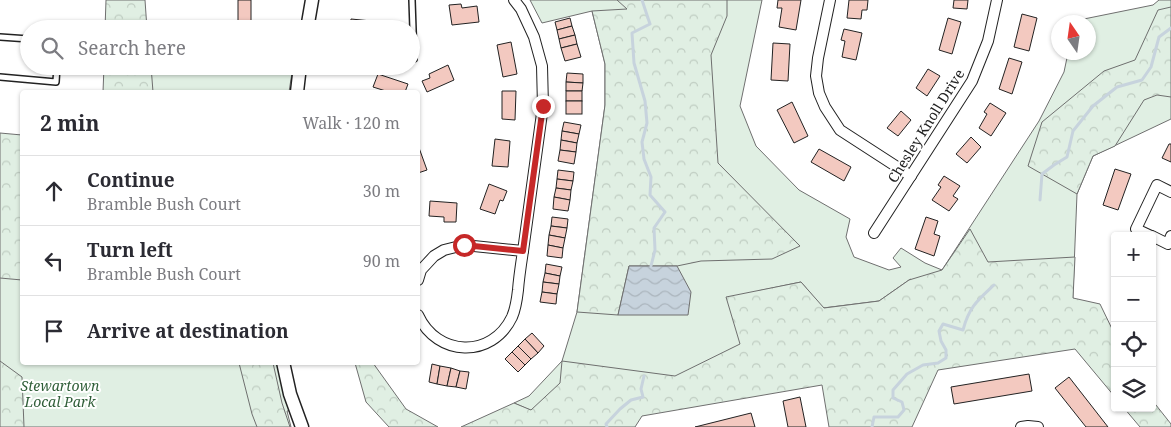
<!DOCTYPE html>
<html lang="en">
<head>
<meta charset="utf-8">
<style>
  :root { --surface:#fff; --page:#f7f7f7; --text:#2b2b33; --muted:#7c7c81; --line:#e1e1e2 }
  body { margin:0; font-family:"Noto Serif",serif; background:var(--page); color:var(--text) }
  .controls { position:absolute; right:15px; bottom:15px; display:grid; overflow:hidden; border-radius:5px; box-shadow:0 1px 4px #0004 }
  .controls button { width:45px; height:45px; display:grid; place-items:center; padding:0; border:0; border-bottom:1px solid var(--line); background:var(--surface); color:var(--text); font:25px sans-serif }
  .compass { position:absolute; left:1051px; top:15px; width:45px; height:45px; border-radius:50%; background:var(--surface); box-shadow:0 1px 4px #0004; rotate:347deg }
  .stop { position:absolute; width:15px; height:15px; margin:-11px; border:4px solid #c62828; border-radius:50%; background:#fff }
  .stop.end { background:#c62828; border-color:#fff; box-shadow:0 1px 5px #0008 }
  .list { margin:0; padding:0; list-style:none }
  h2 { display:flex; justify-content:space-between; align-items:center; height:65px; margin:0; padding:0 20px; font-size:21px }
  h2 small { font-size:16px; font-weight:400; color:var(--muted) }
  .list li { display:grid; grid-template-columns:32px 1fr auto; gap:15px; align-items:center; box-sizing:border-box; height:70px; padding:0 20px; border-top:1px solid var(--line) }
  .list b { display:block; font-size:19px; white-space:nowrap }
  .list p { margin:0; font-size:16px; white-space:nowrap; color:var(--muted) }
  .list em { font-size:16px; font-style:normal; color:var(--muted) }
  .icon { flex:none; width:28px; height:28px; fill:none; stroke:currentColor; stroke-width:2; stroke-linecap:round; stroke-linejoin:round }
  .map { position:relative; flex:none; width:1171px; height:427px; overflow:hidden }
  .search { position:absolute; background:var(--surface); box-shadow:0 1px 4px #0004; left:20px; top:20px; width:400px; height:55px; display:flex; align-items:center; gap:12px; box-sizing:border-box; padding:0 18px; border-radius:28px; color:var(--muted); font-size:19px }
  .panel { position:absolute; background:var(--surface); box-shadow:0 1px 4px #0004; left:20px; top:90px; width:400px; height:275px; border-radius:5px }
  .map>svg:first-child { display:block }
</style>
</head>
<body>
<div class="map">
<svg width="1171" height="427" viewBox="0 0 1171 427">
  <defs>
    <pattern id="forest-crowns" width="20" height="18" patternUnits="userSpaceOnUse" patternTransform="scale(1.25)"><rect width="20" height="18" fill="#e0efe3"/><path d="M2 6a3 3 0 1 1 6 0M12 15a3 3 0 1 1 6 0" fill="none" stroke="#c0cdc2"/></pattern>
    <pattern id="water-waves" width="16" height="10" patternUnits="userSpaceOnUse" patternTransform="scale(1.25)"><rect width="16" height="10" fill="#c7d3dd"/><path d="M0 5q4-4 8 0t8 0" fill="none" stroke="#abb5bd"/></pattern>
  </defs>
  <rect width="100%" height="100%" fill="#fff"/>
  <g fill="#e0efe3" stroke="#6f6f6f" fill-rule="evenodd">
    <path d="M530 0H762L740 106 756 146 799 190 850 219 846 237 854 257 889 270 901 267 893 258 901 248 925 263 942 270 1039 121 1064 72 1068 53 1088 52V22H1074V21L1153 5 1159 0H1171V119L1093 156 1077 194 1071 343 557 427 530 410 514 403 529 396 562 361 577 312 605 105V64L592 11 542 23ZM911 279 880 361 758 291 801 282 823 308 879 301 909 280Z"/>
    <polygon points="147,66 293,66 289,92 149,92"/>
    <polygon points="22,188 22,362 283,363 293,410 287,411 291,427 0,427 0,192"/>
  </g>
  <g fill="url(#forest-crowns)" stroke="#6f6f6f">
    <polygon points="106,0 145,0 147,29 105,29"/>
    <polygon points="617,0 727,0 727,16 711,55 718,163 800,246 772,259 701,261 677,266 629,266 618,315 577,312 605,105 605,64 592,11 627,9"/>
    <polygon points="1171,7 1171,97 1157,95 1144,100 1115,146 1093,156 1077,194 1028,166 1042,122 1104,71 1135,60 1158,10"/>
    <polygon points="104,66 151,66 153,92 103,92"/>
    <polygon points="0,133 22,135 22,280 0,278"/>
    <polygon points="970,229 988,262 1075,257 1073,298 1100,304 1115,335 1115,397 1075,349 938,370 912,427 829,427 822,385 642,416 635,427 461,427 514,403 531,410 560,383 562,361 675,376 740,344 726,297 801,282 824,308 879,301 909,280 942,270"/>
    <polygon points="0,361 22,377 24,427 0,427"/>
    <polygon points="239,363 273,363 282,403 290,427 257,427 252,414"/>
    <polygon points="355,363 373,363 406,409 438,427 389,427 366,402"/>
    <polygon points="1152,400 1171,424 1171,427 1140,427 1124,408 1152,408"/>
  </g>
  <polygon fill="url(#water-waves)" stroke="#6f6f6f" points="629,266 677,266 691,292 688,315 618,315"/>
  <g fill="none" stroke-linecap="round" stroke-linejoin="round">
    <g stroke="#c7d3dd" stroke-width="3">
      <polyline points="642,0 650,24 632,33 634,63 645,101 647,123 642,142 644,159 651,177 650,195 665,212 654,228 655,250 651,266"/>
      <polyline points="1040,200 1042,174 1054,165 1067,157 1073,131 1093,106 1117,87 1142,80 1151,67 1159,37 1171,28"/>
      <polyline points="607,427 606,424 620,409 631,400 643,397 641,389 644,376"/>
      <path d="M872 427 874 417H898L904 410 902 402 893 398V390L907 374 923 365 938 363 946 358V350L941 341 939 331 943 324 963 330C969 307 978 300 994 285"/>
    </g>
  </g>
  <g fill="#f3c9c0" stroke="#222">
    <polygon points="238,0 251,0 251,22 238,23"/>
    <polygon points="778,0 801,0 796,30 779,27 782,8 777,8"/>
    <polygon points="849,0 868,0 867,10 862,10 861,19 847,18"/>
    <polygon points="954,0 968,0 967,9 953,8"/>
    <polygon points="461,4 462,8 477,6 479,22 452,25 449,5"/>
    <polygon points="1022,14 1037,18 1029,51 1014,47"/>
    <polygon points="570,18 572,26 557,30 555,22"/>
    <polygon points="948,18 961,22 952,54 939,50"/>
    <polygon points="351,19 392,23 392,29 350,29"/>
    <polygon points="572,26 575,35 559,39 557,30"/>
    <polygon points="844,29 862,33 856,60 842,57 845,41 841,40"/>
    <polygon points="575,35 577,44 561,48 559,39"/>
    <polygon points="511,42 517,74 503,77 497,45"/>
    <polygon points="773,43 790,44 788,81 771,80"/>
    <polygon points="577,44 581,57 565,61 561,48"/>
    <polygon points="1009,58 1022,62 1012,94 999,89"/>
    <polygon points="448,65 454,80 427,92 422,81 430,78 429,74"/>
    <polygon points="928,69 940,76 927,96 916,88"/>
    <polygon points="567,73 583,74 583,83 566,82"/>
    <polygon points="378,74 408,84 405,92 389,92 373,87"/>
    <polygon points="566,82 583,83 582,91 566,91"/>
    <polygon points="502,91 516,91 515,120 502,119"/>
    <rect x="566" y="91" width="16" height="10"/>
    <rect x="566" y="101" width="16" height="13"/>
    <polygon points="792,102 808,136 794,143 777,110"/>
    <polygon points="990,103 1006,113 991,136 979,128 987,114 984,112"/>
    <polygon points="901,111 911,120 898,136 887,128"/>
    <polygon points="564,122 581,125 579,134 562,131"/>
    <polygon points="562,131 579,134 577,143 561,140"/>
    <polygon points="971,137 981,147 967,163 956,154"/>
    <polygon points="495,139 510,141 508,167 492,166"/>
    <polygon points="561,140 577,143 576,152 560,150"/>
    <polygon points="1169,144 1171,144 1171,162 1162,158"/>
    <polygon points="418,145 427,170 418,173"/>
    <polygon points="819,149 851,167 844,181 811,162"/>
    <polygon points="560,150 576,152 574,164 558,161"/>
    <polygon points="1115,169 1131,174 1118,210 1103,205"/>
    <polygon points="558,170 574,172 573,181 557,179"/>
    <polygon points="944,176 960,186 953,196 958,199 949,211 932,200 941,187 938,185"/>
    <polygon points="557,179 573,181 571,190 556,188"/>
    <polygon points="489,184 507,191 503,201 500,200 495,214 480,209"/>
    <polygon points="556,188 571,190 570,200 554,197"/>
    <polygon points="554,197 570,200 568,211 553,209"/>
    <polygon points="430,201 457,203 456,222 444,222 444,217 429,216"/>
    <polygon points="552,217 568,219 567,228 551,226"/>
    <polygon points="926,217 938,221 934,234 940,236 934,256 915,249"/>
    <polygon points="551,226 567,228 565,238 549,235"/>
    <polygon points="549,235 565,238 563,248 548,245"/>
    <polygon points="548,245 563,248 562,258 547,256"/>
    <polygon points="546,264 562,267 560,276 545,273"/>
    <polygon points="545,273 560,276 559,284 543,282"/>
    <polygon points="543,282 559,284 557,294 542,292"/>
    <polygon points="542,292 557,294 556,304 540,302"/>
    <polygon points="532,333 544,346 538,353 525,339"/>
    <polygon points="525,339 538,353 531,359 518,346"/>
    <polygon points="518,346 531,359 525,365 512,352"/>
    <polygon points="512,352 525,365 518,372 505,359"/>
    <polygon points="432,364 440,366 437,384 429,382"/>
    <polygon points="440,366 451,368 447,386 437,384"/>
    <polygon points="451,368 460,371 456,387 447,386"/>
    <polygon points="460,371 469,372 466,389 456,387"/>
    <polygon points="1029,374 1032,391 954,404 951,387"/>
    <polygon points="1069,377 1108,427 1086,427 1055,388"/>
    <polygon points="800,397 806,427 788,427 783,401"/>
    <polygon points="751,413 755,427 695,427"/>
  </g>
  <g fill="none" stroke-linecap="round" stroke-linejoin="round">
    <g stroke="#222" stroke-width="8">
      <g id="service">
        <polyline points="412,0 414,59"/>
        <polyline points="0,37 29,39"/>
        <polyline points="0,77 56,82 57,66"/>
      </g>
    </g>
    <g stroke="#222" stroke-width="12">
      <g id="minor">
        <polyline points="514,0 521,9 534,37 542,66 543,106 523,251"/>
        <polyline points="830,0 818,58 816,76 819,93 825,107 840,130 911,176"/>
        <polyline points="874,233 972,81 988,41 997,0"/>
        <polyline points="1151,236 1136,229 1157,185 1171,192"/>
        <polyline points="1152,236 1168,244 1171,236"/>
        <path d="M418 280 421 270 434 256 444 250 464 245 523 251C521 264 519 277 518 290 517 299 516 308 512 317 492 359 437 357 418 315"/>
        <polyline points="1021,427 1028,426 1038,427"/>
      </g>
    </g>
    <g stroke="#222" stroke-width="15">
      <g id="tertiary">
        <polyline points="307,29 312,0"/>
        <polyline points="297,92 300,66"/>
        <polyline points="283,362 290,394 302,427"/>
      </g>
    </g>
    <use href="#service" stroke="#fff" stroke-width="5"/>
    <use href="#minor" stroke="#fff" stroke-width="10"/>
    <use href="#tertiary" stroke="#fff" stroke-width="12"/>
  </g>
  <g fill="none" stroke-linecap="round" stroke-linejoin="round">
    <polyline stroke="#c62828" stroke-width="6" points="464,245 523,251 543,106"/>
  </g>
  <g text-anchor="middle" stroke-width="4" stroke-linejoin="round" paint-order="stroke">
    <g font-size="14" fill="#222" stroke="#fff">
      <text transform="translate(926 126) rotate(-58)" y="5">Chesley Knoll Drive</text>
    </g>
    <g font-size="14" font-style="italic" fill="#2f5e38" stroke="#fff">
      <text x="60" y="391">Stewartown<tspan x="60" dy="16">Local Park</tspan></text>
    </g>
  </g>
</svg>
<div class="controls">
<button>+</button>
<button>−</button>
<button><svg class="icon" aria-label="locate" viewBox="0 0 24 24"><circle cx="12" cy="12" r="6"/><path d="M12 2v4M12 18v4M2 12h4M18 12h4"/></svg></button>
<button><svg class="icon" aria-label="layers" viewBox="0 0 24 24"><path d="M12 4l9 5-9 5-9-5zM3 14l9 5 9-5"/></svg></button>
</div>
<svg class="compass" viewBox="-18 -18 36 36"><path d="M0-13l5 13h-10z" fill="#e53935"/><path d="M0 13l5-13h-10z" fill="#7c7c81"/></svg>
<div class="stop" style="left:464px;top:245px"></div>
<div class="stop end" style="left:543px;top:106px"></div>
<div class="search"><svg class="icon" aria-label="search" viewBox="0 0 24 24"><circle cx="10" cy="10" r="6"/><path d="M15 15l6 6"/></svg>Search here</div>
<section class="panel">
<h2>2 min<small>Walk · 120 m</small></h2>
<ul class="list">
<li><svg class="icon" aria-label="ahead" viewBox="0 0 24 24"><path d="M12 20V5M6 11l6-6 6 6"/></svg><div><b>Continue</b><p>Bramble Bush Court</p></div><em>30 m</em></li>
<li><svg class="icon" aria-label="left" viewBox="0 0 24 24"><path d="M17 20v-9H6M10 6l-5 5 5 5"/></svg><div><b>Turn left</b><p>Bramble Bush Court</p></div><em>90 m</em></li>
<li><svg class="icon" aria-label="arrive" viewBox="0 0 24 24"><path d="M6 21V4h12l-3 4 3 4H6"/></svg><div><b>Arrive at destination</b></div></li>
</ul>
</section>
</div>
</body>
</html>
